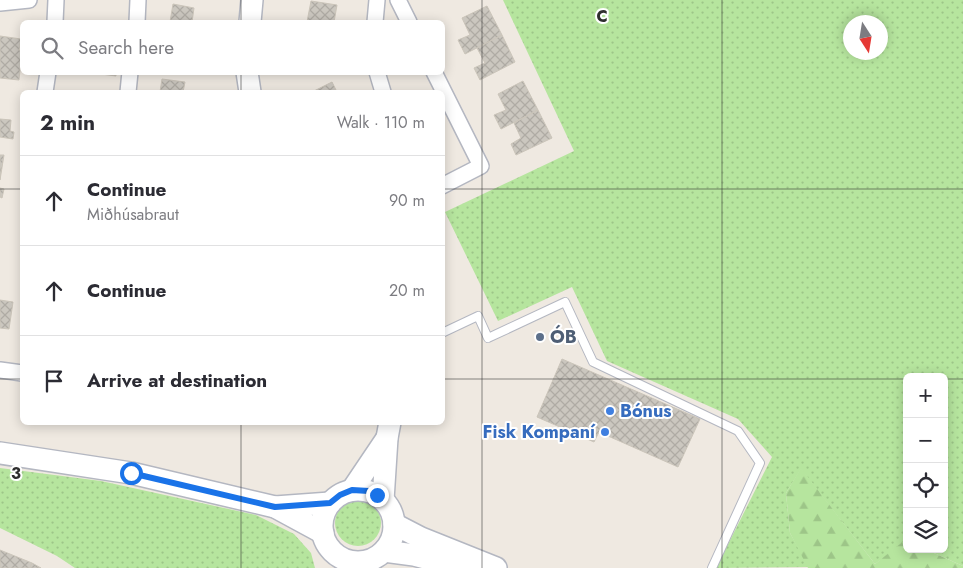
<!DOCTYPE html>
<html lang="en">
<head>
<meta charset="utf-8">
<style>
  :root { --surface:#fff; --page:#f7f7f7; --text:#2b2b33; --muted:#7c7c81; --line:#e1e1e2 }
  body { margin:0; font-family:Jost,sans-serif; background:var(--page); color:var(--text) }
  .controls { position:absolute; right:15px; bottom:15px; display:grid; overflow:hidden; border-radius:8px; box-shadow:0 2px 12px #0003 }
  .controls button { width:45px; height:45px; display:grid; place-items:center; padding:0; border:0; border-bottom:1px solid var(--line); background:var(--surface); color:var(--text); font:25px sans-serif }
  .compass { position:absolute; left:843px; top:15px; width:45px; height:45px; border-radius:50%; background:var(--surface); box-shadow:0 2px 12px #0003; rotate:168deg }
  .stop { position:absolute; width:15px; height:15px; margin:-11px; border:4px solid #1a73e8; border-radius:50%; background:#fff }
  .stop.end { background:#1a73e8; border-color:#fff; box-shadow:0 1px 5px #0008 }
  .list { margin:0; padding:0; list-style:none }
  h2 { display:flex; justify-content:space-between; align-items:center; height:65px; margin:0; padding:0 20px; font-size:21px }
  h2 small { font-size:16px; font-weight:400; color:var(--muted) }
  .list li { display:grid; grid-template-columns:32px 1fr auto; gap:15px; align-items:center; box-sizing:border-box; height:90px; padding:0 20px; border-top:1px solid var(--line) }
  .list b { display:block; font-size:19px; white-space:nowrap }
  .list p { margin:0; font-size:16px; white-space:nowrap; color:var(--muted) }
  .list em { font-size:16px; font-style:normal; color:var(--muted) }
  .icon { flex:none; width:28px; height:28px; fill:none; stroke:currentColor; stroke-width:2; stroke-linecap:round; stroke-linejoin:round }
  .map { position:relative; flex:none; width:963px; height:568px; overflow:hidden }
  .search { position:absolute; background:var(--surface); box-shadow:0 2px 12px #0003; left:20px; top:20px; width:425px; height:55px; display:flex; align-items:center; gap:12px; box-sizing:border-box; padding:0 18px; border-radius:8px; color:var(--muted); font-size:19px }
  .panel { position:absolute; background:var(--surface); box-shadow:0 2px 12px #0003; left:20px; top:90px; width:425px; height:335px; border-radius:8px }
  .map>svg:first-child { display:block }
</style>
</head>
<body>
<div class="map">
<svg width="963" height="568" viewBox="0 0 963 568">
  <defs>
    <pattern id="grass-dots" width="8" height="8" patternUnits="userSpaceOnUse" patternTransform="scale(1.25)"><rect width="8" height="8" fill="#b6e59e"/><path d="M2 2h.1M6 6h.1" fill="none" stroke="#9dc588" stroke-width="1.8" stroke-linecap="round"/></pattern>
    <pattern id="forest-firs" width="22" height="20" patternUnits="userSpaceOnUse" patternTransform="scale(1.25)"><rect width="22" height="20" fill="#b6e59e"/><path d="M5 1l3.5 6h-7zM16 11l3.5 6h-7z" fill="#9dc588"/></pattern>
    <pattern id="building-cross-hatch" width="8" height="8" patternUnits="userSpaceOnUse" patternTransform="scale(1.25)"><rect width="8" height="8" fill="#cbc7bf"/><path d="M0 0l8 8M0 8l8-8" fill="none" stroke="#afaba4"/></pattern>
  </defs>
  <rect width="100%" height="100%" fill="#efe9e1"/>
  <g fill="url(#grass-dots)" fill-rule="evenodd">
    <path d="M503 0H963V566L925 549H944V377H907V541L875 564 801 469 786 493 790 533 809 567 716 568 772 457 738 419 607 361 572 287 498 321 445 212 574 151ZM850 22H880V52H850Z"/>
    <polygon points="0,468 101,481 256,515 294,534 311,553 315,568 75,568 57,556 0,528"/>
    <circle cx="358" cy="523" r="23"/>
  </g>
  <polygon fill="url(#forest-firs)" points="801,468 875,564 905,540 907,549 925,549 963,566 963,568 808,568 790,533 786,493"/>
  <g fill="url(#building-cross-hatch)" stroke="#cbc5ba">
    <polygon points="311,1 337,5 334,22 307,22"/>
    <polygon points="173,4 194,8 192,22 170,22"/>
    <polygon points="487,6 502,35 465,54 458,40 470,35 462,18"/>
    <polygon points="502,35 515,62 480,80 474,68 485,63 477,48"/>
    <polygon points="0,36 21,39 19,50 22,51 19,80 0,78"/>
    <polygon points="86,72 116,72 116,76"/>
    <polygon points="162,79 185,82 183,92 160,92"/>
    <polygon points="523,81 538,110 501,129 494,115 506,110 498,94"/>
    <polygon points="332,82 337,92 312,92"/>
    <polygon points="538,110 552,138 516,155 511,144 521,138 514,123"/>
    <polygon points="0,119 11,120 10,131 14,132 13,139 0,137"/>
    <polygon points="0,155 4,155 0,180"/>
    <polygon points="0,188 4,189 2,198 0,197"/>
    <polygon points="0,300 13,302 9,329 0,328"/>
    <polygon points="562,359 700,419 678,467 599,432 594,442 537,417"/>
    <polygon points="0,550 32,563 30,568 0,568"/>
    <polygon points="32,563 41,568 30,568"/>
  </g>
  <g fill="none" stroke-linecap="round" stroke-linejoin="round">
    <g stroke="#b4b7c1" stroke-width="10">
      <polyline id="lane" points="442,333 478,316 488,338 565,302 593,362 738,431 760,463 712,568"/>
    </g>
    <g stroke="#b4b7c1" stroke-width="18">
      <g id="street">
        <polyline points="398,0 409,22"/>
        <polyline points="0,3 29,0"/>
        <polyline points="55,22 56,0"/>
        <polyline points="137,22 138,0"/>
        <polyline points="375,22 377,0"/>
        <polyline points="377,72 383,92"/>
        <polyline points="434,72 481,166 442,186"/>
        <polyline points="45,92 48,72"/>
        <polyline points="128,92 130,72"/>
        <polyline points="0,370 22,373"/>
      </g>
    </g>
    <g stroke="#b4b7c1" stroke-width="24">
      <g id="secondary">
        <polyline points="250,22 252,0"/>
        <polyline points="247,72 250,92"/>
        <polyline points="0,453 131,473 275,507 323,533"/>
        <polyline points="352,490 387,438"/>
        <circle cx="358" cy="526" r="36"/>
        <polyline points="383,500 387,438 390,422"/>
        <polyline points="275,507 330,503"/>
        <polyline points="394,524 421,538 496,568"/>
        <polyline points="384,551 414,555 459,567"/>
      </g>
    </g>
    <use href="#lane" stroke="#fff" stroke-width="8"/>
    <use href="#street" stroke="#fff" stroke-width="15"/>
    <use href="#secondary" stroke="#fff" stroke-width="21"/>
  </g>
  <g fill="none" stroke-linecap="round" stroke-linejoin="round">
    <polyline stroke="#1a73e8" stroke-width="6" points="131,473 275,507 330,503 340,495 352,490 369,491 377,495"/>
  </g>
  <path fill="none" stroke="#2e2e2e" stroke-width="1" stroke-opacity="0.55" d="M241 0V22M482 0V568M722 0V568M241 72V92M0 189H22M442 189H963M0 379H22M442 379H907M944 379H963M241 422V568"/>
  <circle fill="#5c6f8a" stroke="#fff" stroke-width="2" cx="540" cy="337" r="5"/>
  <g fill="#3f7fe0" stroke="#fff" stroke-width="2">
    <circle cx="610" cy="411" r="5"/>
    <circle cx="605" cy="432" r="5"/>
  </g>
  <g text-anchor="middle" stroke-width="4" stroke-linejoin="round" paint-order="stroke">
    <g font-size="18" font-weight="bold" fill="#4e5e75" stroke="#fff" text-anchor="start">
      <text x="550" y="343">ÓB</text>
    </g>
    <g font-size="18" font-weight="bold" fill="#366cbe" stroke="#fff" text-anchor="start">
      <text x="620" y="417">Bónus</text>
      <text x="595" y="438" text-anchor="end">Fisk Kompaní</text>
    </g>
  </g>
  <g font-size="16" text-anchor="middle" font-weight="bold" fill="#2e2e2e" stroke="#fff" stroke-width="4" stroke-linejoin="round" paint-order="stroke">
    <text x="602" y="22">C</text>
    <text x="16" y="479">3</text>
  </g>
</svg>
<div class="controls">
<button>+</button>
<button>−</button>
<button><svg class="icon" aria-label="locate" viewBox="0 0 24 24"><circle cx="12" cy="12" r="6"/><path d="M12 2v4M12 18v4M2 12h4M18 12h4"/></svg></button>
<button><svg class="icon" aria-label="layers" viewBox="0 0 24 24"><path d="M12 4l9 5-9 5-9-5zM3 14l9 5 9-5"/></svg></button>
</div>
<svg class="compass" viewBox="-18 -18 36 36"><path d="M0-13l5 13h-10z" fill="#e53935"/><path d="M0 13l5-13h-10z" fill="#7c7c81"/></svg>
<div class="stop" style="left:131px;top:473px"></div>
<div class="stop end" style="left:377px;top:495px"></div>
<div class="search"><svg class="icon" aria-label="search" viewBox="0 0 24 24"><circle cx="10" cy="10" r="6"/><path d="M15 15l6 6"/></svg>Search here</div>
<section class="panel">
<h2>2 min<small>Walk · 110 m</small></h2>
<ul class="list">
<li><svg class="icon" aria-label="ahead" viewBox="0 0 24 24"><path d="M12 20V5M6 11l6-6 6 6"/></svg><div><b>Continue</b><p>Miðhúsabraut</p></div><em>90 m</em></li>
<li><svg class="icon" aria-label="ahead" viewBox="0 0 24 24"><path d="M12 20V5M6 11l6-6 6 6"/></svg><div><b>Continue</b></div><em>20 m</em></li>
<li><svg class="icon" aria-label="arrive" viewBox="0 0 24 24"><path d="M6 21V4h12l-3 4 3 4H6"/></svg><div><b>Arrive at destination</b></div></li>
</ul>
</section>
</div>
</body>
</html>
